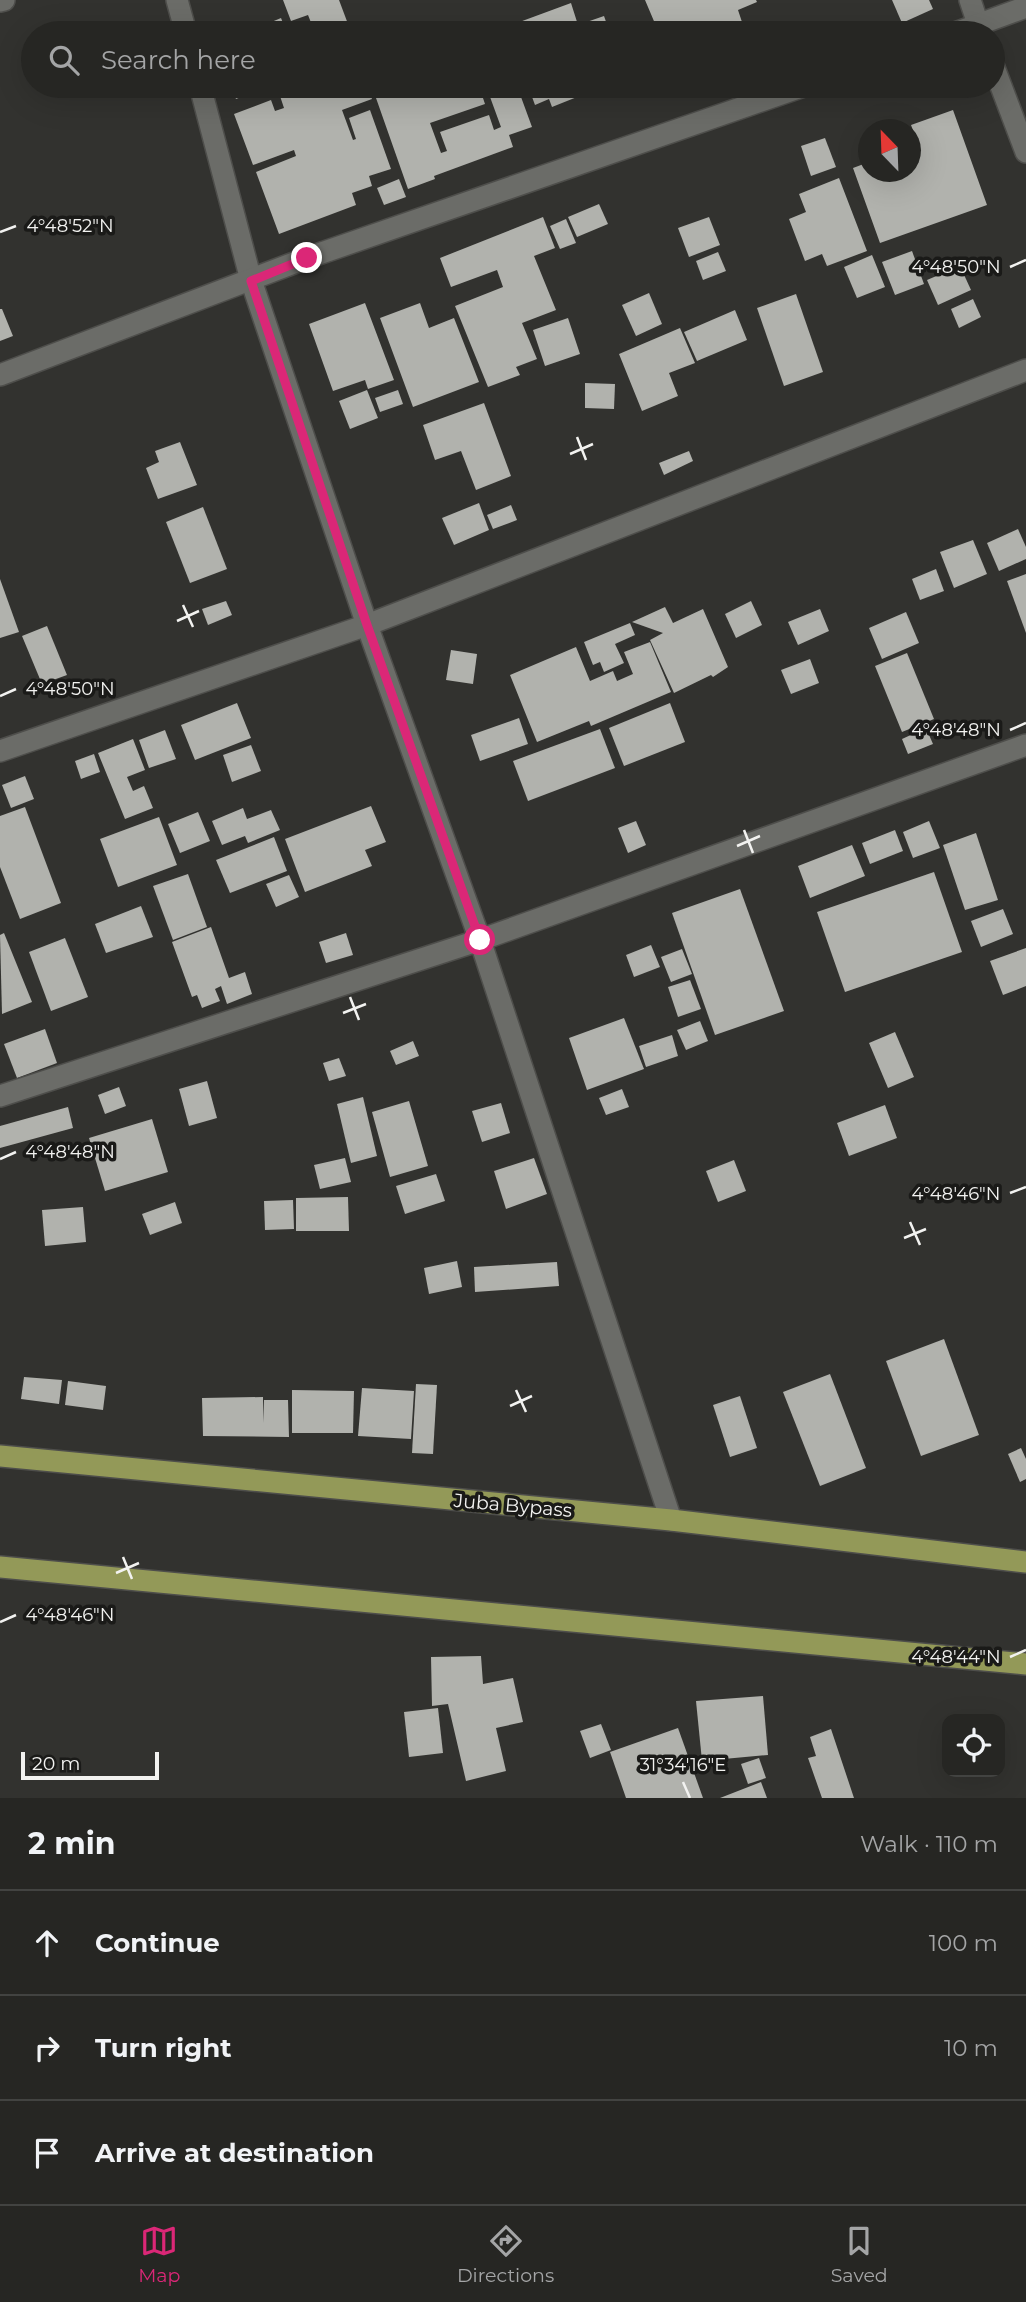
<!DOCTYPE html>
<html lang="en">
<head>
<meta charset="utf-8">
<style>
  :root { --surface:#262623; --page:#2e2e2b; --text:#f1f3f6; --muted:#a4a5a6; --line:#424341; --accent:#db2777 }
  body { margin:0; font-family:Montserrat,sans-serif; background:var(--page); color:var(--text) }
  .controls { position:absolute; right:21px; bottom:21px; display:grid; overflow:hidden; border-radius:14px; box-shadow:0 7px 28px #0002 }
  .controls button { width:63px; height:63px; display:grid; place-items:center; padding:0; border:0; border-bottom:2px solid var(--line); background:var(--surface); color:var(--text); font:35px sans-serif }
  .compass { position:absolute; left:858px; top:119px; width:63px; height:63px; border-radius:50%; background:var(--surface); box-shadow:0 7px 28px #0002; rotate:337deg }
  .scale { position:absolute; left:21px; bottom:18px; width:138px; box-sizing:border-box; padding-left:7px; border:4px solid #f2f2f0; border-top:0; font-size:19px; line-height:24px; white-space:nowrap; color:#f2f2f0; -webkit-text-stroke:5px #1a1a18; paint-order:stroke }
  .stop { position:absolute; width:21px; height:21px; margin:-16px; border:5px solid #db2777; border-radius:50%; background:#fff }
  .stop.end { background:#db2777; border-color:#fff; box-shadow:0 2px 7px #0008 }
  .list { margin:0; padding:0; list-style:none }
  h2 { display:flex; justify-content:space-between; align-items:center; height:91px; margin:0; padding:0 28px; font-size:30px }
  h2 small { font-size:23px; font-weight:400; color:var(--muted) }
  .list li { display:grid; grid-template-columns:46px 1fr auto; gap:21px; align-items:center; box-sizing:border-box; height:105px; padding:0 28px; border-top:2px solid var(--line) }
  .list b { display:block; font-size:26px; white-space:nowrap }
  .list em { font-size:23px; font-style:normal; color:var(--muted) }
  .icon { flex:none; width:38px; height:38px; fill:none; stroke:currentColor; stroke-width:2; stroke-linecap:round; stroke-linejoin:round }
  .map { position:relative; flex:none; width:1026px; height:1798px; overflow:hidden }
  .search { position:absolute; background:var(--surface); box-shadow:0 7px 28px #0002; left:21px; right:21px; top:21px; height:77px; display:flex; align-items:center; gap:18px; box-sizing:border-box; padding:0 24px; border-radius:38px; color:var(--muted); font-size:26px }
  .sheet { height:406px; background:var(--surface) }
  nav { display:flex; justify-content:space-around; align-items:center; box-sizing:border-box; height:98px; border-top:2px solid var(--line); background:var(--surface); font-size:19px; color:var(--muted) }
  nav a { display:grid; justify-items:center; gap:4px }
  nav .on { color:var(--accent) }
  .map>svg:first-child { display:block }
</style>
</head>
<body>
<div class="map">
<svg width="1026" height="1798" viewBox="0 0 1026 1798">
  <rect width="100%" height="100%" fill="#32322f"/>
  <g fill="#b1b2ad">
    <polygon points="283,0 339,0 348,24 324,33 307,33 314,30 308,15 291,21"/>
    <polygon points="645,0 756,0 757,2 738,10 744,28 731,33 659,33"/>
    <polygon points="892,0 929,0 933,9 902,23"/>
    <polygon points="571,3 578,25 604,16 610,33 508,33 506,27"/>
    <polygon points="281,18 287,33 245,33"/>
    <polygon points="493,21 497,33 459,33"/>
    <polygon points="231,86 290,86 267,95 264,88 236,99"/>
    <polygon points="309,86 333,86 336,96 343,93 340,86 367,86 372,99 342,110 353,140 356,139 349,118 370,110 391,169 369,176 372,186 352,193 356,205 279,234 256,172 296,156 294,150 253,165 234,114 271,100 275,111 284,108 280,96"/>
    <polygon points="381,86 479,86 485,104 430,123 441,153 447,151 440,132 489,115 494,130 501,127 486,86 517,86 532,127 509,135 513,147 434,176 435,179 408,189 376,98 384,96"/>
    <polygon points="528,86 586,86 580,88 582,95 552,107 549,99 535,105"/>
    <polygon points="710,86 731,86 714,94"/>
    <polygon points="953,110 987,205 880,243 853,168 869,162 869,172 911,172 911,147 918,144 911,125"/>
    <polygon points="825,138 836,167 811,176 801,146"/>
    <polygon points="839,178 867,251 827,266 822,254 805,261 789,219 806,212 799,194"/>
    <polygon points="399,179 406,197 384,205 377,188"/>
    <polygon points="599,204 608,224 577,237 568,217"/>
    <polygon points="543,217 555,248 534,256 556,310 522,323 537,359 516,367 520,375 488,387 455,306 503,287 497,270 451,287 440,258"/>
    <polygon points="709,217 720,245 689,257 678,228"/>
    <polygon points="566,219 576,243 560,249 550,226"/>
    <polygon points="912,251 924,284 895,295 882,262"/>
    <polygon points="718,252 726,271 703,280 696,261"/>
    <polygon points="872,255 885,287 857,298 844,267"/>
    <polygon points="960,266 971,290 938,305 927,280"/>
    <polygon points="649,293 662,324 636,336 622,305"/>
    <polygon points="796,294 823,372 784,386 757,308"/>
    <polygon points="973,299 981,317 959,328 951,309"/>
    <polygon points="365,303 394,380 368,389 365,380 333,391 309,324"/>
    <polygon points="420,303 429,328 454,318 479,382 413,407 380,318"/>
    <polygon points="0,309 2,309 13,336 0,341"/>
    <polygon points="735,310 747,340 697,361 684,332"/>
    <polygon points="568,318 580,354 545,366 533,330"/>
    <polygon points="680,328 695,363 669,373 678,396 642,411 619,354"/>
    <polygon points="585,383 615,384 614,409 585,408"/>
    <polygon points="367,390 378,418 350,429 339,401"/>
    <polygon points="398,390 403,404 380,412 375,398"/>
    <polygon points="484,403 511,476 476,490 461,451 435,460 423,425"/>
    <polygon points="180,442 197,485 158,499 146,468 159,462 155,451"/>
    <polygon points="689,451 693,461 664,475 659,463"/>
    <polygon points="479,503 489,530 454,545 442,518"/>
    <polygon points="511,505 517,520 493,529 487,515"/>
    <polygon points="203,507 227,569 190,583 166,522"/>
    <polygon points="1018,529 1026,547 1026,559 999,571 987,543"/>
    <polygon points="973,540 987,574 954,588 940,552"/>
    <polygon points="936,569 944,591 920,600 912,579"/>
    <polygon points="1026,574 1026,633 1007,581"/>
    <polygon points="0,579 19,632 0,638"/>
    <polygon points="226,601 232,615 208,625 202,609"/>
    <polygon points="751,601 762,625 736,638 725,614"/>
    <polygon points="665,607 673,623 703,609 728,667 713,677 711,675 674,693 650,640 663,633 632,622"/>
    <polygon points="820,609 829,631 798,645 788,622"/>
    <polygon points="906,612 919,643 882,659 869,628"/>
    <polygon points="630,623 635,635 615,644 624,663 604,672 600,662 593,665 584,642"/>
    <polygon points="47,626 67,675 42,684 22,636"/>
    <polygon points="650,642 671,692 591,726 589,721 537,742 510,675 576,647 590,681 613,671 617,681 633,674 624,652"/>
    <polygon points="451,650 477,654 473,684 446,680"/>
    <polygon points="907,653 934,719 902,732 875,666"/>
    <polygon points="810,659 819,683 791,694 781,670"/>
    <polygon points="237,703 251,738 195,760 181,725"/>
    <polygon points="670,703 685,742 624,766 609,728"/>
    <polygon points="519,718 528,744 480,761 471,735"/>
    <polygon points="926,728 933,744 908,754 902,739"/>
    <polygon points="600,729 615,768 528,801 513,761"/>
    <polygon points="165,730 176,759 149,768 139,740"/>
    <polygon points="133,739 145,770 127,777 133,791 144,786 153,808 125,819 98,753"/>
    <polygon points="251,745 261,771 232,782 223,755"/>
    <polygon points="94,754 100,772 81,779 75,761"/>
    <polygon points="25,776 34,799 11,808 2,785"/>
    <polygon points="371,806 386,842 365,850 372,866 305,892 285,839"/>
    <polygon points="25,807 61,903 20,919 0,867 0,816"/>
    <polygon points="243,808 247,819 271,810 280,830 248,843 245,836 222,845 212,821"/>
    <polygon points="198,812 210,841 180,853 168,824"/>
    <polygon points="159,817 177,865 118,887 100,839"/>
    <polygon points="636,821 646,845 628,853 618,828"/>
    <polygon points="929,821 940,848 913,858 903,832"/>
    <polygon points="895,830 903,851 870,864 862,843"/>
    <polygon points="976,833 998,900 965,910 943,845"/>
    <polygon points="274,837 287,871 230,893 216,860"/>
    <polygon points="852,845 865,876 810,898 798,866"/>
    <polygon points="934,872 962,952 845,992 817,912"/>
    <polygon points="188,874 207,927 173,940 153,886"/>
    <polygon points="289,875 299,897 276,907 266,884"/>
    <polygon points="740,889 784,1011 715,1035 672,913"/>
    <polygon points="141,906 153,937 106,953 95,924"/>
    <polygon points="1003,909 1013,934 981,947 971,921"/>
    <polygon points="211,927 229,978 245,972 252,994 227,1004 221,986 215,989 220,1001 202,1008 197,995 192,997 172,942"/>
    <polygon points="4,933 32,1002 2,1014 0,935"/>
    <polygon points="346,933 353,955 326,963 319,942"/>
    <polygon points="65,938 88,997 51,1011 29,952"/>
    <polygon points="651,945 660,967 634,977 626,955"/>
    <polygon points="1026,948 1026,986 1003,995 990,961"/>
    <polygon points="682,949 692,974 671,982 661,957"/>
    <polygon points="690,980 701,1009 678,1017 668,987"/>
    <polygon points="624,1018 644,1069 587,1090 569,1038"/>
    <polygon points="700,1021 708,1041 686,1050 677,1030"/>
    <polygon points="45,1029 57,1063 17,1078 4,1044"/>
    <polygon points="895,1032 914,1077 888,1088 869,1043"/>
    <polygon points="672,1035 678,1056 646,1067 639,1046"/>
    <polygon points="413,1041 419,1056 396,1065 390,1051"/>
    <polygon points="339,1058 346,1076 329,1081 323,1063"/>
    <polygon points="207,1081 217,1118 189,1126 179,1089"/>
    <polygon points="119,1087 126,1106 105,1114 98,1095"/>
    <polygon points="622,1089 629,1107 606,1115 599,1098"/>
    <polygon points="363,1097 377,1156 351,1163 337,1104"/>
    <polygon points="409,1101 428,1166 390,1177 372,1112"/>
    <polygon points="501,1103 510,1133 482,1142 472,1111"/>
    <polygon points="885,1105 897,1138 849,1156 837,1123"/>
    <polygon points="68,1107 73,1128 0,1148 0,1126"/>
    <polygon points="152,1119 168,1172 105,1191 89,1138"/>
    <polygon points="345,1158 351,1182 320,1189 314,1165"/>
    <polygon points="534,1158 547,1194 506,1209 494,1171"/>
    <polygon points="734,1160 746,1191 718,1202 706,1171"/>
    <polygon points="436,1174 445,1201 405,1214 396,1186"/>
    <polygon points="348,1197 349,1231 296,1231 296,1198"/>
    <polygon points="293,1200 294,1229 265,1230 264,1201"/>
    <polygon points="175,1202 182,1223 150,1235 142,1214"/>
    <polygon points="83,1207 86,1242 45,1246 42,1210"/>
    <polygon points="457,1261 462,1287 429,1294 424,1268"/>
    <polygon points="557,1262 559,1286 475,1292 474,1267"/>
    <polygon points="944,1339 979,1435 921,1456 886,1361"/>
    <polygon points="830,1374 866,1468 820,1486 783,1392"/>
    <polygon points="24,1377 62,1380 59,1404 21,1399"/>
    <polygon points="68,1381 106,1386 103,1410 65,1405"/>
    <polygon points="416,1384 437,1385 433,1454 412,1453"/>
    <polygon points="362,1388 414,1391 411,1439 358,1436"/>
    <polygon points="292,1390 354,1391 353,1433 292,1433"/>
    <polygon points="740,1396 757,1448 730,1457 713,1405"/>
    <polygon points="263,1397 263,1423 264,1400 288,1400 289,1437 203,1436 202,1398"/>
    <polygon points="1021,1448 1026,1459 1026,1479 1020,1482 1008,1454"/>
    <polygon points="481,1656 483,1684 513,1678 523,1722 496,1728 506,1771 466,1781 448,1704 432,1706 431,1657"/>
    <polygon points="763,1696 768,1755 702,1761 696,1701"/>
    <polygon points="438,1708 443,1753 409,1757 404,1712"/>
    <polygon points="601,1724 611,1750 590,1758 580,1731"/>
    <polygon points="678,1728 703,1798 626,1798 610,1752"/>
    <polygon points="831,1729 854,1798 822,1798 808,1758 816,1756 810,1737"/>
    <polygon points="759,1758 766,1778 748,1784 741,1764"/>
    <polygon points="761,1782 767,1798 720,1798"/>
  </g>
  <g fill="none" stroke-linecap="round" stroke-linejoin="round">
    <g stroke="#4e4e4b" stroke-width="24">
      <g id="minor">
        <polyline points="177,0 186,33"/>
        <polyline points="970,0 981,33"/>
        <polyline points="0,1 4,0"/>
        <polyline points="955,33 1026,7"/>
        <polyline points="993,65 1026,152"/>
        <polyline points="200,86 251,280 367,625 480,940 671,1520"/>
        <polyline points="0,375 307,258 804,86"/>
        <polyline points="0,751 367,625 1026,370"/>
        <polyline points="0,1096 480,940 1026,745"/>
      </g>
    </g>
    <g stroke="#4e4e4b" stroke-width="24">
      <g id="major">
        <polyline points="0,1456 671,1520 1026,1562"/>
        <polyline points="0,1567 1026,1664"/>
      </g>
    </g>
    <use href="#minor" stroke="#6b6c68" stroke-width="21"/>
    <use href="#major" stroke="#939958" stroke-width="21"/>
  </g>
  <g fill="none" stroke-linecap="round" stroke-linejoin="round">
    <polyline stroke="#db2777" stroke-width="9" points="307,258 251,281 367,625 480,940"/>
  </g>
  <path fill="none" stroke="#f2f2f0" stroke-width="2.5" d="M0 232 16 226M1010 267 1026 260M577 437 586 460M570 454 593 444M183 605 193 627M177 621 199 611M0 696 16 689M1010 730 1026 723M744 830 753 853M737 846 760 836M350 997 359 1020M343 1013 366 1004M0 1159 16 1152M1010 1193 1026 1187M910 1222 920 1245M904 1238 926 1229M516 1390 526 1412M510 1406 532 1396M123 1557 132 1579M116 1573 139 1563M0 1622 16 1615M1010 1657 1026 1650M683 1782 690 1798"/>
  <g text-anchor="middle" stroke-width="7" stroke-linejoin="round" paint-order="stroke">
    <g font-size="19" fill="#f2f2f0" stroke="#1a1a18">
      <text transform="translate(513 1505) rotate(5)" y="7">Juba Bypass</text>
    </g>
  </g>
  <g font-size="18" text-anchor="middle" fill="#f2f2f0" stroke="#1a1a18" stroke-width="7" stroke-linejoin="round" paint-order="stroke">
    <text x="70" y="232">4°48'52"N</text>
    <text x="956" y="273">4°48'50"N</text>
    <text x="70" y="695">4°48'50"N</text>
    <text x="956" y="736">4°48'48"N</text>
    <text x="70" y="1158">4°48'48"N</text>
    <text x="956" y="1200">4°48'46"N</text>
    <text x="70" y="1621">4°48'46"N</text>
    <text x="956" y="1663">4°48'44"N</text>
    <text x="683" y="1771">31°34'16"E</text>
  </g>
</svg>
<div class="controls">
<button><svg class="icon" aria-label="locate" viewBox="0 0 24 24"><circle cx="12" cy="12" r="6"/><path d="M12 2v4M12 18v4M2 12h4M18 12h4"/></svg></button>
</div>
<svg class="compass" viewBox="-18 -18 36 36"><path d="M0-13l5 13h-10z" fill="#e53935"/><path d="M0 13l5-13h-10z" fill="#a4a5a6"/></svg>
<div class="scale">20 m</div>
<div class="stop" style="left:480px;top:940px"></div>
<div class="stop end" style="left:307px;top:258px"></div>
<div class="search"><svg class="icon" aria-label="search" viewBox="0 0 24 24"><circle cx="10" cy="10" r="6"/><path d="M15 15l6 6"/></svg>Search here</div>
</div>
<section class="sheet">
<h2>2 min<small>Walk · 110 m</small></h2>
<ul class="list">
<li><svg class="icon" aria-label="ahead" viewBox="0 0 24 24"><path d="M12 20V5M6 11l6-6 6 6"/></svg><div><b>Continue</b></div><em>100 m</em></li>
<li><svg class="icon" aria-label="right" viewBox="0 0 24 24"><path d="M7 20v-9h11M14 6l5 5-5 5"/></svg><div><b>Turn right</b></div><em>10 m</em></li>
<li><svg class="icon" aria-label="arrive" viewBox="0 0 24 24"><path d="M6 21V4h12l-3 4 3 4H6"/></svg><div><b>Arrive at destination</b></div></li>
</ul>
</section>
<nav>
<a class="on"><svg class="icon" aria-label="map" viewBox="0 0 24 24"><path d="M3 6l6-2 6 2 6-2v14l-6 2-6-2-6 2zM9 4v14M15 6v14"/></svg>Map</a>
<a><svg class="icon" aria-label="directions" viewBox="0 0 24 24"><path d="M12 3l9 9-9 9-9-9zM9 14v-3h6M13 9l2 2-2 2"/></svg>Directions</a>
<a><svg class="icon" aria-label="saved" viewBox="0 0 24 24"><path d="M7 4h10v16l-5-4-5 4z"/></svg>Saved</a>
</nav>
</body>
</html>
